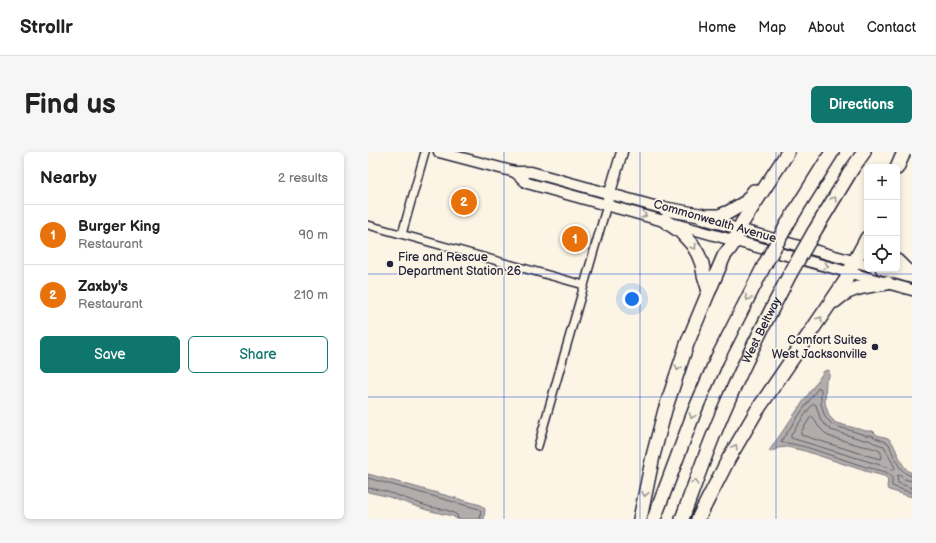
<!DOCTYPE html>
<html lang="en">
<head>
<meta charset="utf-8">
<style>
  :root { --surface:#fff; --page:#f6f6f6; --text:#222; --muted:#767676; --line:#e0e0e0; --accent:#0f766e }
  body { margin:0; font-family:"Balsamiq Sans",sans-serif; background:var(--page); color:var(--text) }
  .controls { position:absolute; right:12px; top:12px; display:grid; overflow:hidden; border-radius:6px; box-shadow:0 2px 6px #0003 }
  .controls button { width:36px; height:36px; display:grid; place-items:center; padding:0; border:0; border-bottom:1px solid var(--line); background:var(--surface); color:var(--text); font:20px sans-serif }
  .you { position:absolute; left:264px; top:147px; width:14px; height:14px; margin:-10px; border:3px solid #fff; border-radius:50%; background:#1a73e8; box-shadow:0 0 0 6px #1a73e833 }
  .badge { display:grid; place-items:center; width:26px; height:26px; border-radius:50%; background:var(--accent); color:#fff; font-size:13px; font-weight:700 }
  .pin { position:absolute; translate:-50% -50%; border:2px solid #fff; box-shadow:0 1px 4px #0006 }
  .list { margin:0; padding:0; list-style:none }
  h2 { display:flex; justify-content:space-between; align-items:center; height:52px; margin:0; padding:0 16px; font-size:17px }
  h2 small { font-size:13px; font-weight:400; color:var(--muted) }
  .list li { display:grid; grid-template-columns:26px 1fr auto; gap:12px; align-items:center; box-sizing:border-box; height:60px; padding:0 16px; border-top:1px solid var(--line) }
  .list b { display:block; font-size:15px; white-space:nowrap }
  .list p { margin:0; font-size:13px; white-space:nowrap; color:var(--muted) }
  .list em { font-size:13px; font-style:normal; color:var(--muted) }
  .actions { display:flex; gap:8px; padding:12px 16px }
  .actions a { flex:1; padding:9px 0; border:1px solid var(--accent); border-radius:6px; text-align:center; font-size:14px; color:var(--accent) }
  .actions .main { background:var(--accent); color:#fff }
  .icon { flex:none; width:22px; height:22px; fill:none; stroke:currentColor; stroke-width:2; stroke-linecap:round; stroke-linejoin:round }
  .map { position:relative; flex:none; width:544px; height:367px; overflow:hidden; border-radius:6px }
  header { display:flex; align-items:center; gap:24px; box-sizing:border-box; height:56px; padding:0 20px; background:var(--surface); border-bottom:1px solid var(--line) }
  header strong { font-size:19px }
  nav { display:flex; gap:22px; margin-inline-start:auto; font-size:14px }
  .intro { display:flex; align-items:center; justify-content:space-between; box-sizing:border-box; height:96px; padding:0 24px }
  h1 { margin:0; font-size:28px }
  .button { padding:10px 18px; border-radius:6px; background:var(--accent); color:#fff; font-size:14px; font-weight:700 }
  main { display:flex; gap:24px; padding:0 24px }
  aside { flex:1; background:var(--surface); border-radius:6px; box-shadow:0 2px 6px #0003 }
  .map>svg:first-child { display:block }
</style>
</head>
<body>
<header>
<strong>Strollr</strong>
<nav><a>Home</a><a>Map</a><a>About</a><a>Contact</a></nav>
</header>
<div class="intro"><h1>Find us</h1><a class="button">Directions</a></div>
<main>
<aside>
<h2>Nearby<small>2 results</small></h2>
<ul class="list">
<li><span class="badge" style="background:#e8710a">1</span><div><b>Burger King</b><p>Restaurant</p></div><em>90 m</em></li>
<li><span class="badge" style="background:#e8710a">2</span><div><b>Zaxby's</b><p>Restaurant</p></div><em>210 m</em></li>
</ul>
<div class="actions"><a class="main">Save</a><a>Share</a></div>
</aside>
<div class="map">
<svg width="544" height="367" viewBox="0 0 544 367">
  <rect width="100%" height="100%" fill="#fcf5e5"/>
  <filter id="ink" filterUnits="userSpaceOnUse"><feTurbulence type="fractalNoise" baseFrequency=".025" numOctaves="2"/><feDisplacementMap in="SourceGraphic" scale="8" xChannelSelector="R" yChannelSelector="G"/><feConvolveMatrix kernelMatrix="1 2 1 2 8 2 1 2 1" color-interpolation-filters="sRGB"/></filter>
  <g filter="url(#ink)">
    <g fill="#b2adab" stroke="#78757e">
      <polygon points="461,218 461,225 458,228 457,251 461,264 468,271 498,279 505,279 509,283 520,286 524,290 535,313 540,319 544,321 544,345 521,338 519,335 520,327 516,324 497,319 437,299 419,295 410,296 403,300 401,299 448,231 456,219"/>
      <polygon points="0,322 113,353 117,357 116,367 89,367 84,364 59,358 18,344 0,340"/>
    </g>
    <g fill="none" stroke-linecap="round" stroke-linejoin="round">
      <g stroke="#5c5a68" stroke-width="1">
        <polygon points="445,252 447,252 448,253 453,269 463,278 496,288 501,288 506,291 516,294 527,316 526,318 524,318 519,315 423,286 423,283"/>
        <path d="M445 265 450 274 460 284 494 294C498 294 509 297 512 299 513 301 514 304 514 306L512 307 501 304 433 283V280L442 266Z"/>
        <path d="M544 324C531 322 525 302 521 292L518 290 508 286 503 283H497L465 273 457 265 453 252V237L452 236H450L413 289 415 291H420L438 295 498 315 518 320 524 325V334L544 341"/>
        <polyline points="0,326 111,357 113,359 112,367"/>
        <polyline points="544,329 536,327 531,323 529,324 530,331 544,336"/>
        <path d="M0 336C20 338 40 348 59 354 69 357 81 357 89 363L90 367"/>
      </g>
      <g stroke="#22223b" stroke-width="10">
        <g id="street">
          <polyline points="0,73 216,133"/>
          <polyline points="34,82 57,0"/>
          <polyline points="170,294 239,53"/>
        </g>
      </g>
      <g stroke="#22223b" stroke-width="13">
        <g id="secondary">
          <polyline points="71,0 147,20 163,20 304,59"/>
          <polyline points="147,20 159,31 544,138"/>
          <polyline points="240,47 254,0"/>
          <polyline points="335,67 499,113"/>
          <polyline points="513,117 544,126"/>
        </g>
      </g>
      <g stroke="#22223b" stroke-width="16">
        <g id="highway">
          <polyline points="529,16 536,0"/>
          <polyline points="298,57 337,64 351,64 361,60 378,50 386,39"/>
          <polyline points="420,71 432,51 464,0"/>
          <polyline points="446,80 484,17 496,0"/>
          <polyline points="529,109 538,118 544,122"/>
          <polyline points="341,139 356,104 363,95 367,88 374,71 420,0"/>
          <path d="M467 149C471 146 474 143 478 141 490 134 506 133 519 131"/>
          <polyline points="272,367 285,304 297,258 319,192 341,139 336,123 334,112 330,102 324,92 313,80 297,69"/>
          <polyline points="286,367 327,258 349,207 397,112"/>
          <path id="s1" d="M314 367C328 328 342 289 359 251 378 207 400 164 422 122"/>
          <polyline points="330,367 361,306 388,260 478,128 481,120 499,86"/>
        </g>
      </g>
      <use href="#street" stroke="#fcf5e5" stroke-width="7"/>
      <use href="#secondary" stroke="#fcf5e5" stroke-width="10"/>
      <use href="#highway" stroke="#fcf5e5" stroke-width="13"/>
      <g stroke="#22223b" stroke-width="16" stroke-linecap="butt">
        <g id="highway-bridge">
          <polyline points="397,112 420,71"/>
          <polyline points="422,122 446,80"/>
        </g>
      </g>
      <use href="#highway-bridge" stroke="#fcf5e5" stroke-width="13"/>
    </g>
    <defs><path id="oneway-chevron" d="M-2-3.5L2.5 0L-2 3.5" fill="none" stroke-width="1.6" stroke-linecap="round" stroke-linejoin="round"/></defs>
    <g stroke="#9a9698">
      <use href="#oneway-chevron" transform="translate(466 47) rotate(-59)"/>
      <use href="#oneway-chevron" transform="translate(276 63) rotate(15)"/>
      <use href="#oneway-chevron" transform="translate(326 95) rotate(56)"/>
      <use href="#oneway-chevron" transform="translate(458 114) rotate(15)"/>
      <use href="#oneway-chevron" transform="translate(380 146) rotate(117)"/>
      <use href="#oneway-chevron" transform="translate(452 167) rotate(-56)"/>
      <use href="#oneway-chevron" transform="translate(310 216) rotate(109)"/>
      <use href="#oneway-chevron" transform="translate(324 264) rotate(111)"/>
      <use href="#oneway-chevron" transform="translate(367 295) rotate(-59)"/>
      <use href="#oneway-chevron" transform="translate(327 330) rotate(-70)"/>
      <use href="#oneway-chevron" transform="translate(277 342) rotate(101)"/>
    </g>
  </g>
  <path fill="none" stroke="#1d4ed8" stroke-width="1" stroke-opacity="0.55" d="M136 0V367M272 0V367M408 0V367M0 122H544M0 245H544"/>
  <g fill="#22223b" stroke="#fcf5e5" stroke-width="1.5">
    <circle cx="22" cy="112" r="4"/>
    <circle cx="507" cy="195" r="4"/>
  </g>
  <g text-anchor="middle" stroke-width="3.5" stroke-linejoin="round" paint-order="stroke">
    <g font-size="12" fill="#22223b" stroke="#fcf5e5">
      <text transform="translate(347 69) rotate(16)" y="4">Commonwealth Avenue</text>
      <text dy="4" stroke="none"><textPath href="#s1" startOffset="205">West Beltway</textPath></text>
    </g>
    <g font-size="12" fill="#22223b" stroke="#fcf5e5" text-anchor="start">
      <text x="30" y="109">Fire and Rescue<tspan x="30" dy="14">Department Station 26</tspan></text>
      <text x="499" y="192" text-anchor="end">Comfort Suites<tspan x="499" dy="14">West Jacksonville</tspan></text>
    </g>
  </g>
</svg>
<div class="controls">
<button>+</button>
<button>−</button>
<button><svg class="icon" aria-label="locate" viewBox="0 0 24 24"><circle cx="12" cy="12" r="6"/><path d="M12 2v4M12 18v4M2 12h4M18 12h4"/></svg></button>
</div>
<div class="you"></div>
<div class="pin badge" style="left:207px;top:87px;background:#e8710a">1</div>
<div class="pin badge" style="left:96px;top:50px;background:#e8710a">2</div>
</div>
</main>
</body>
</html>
